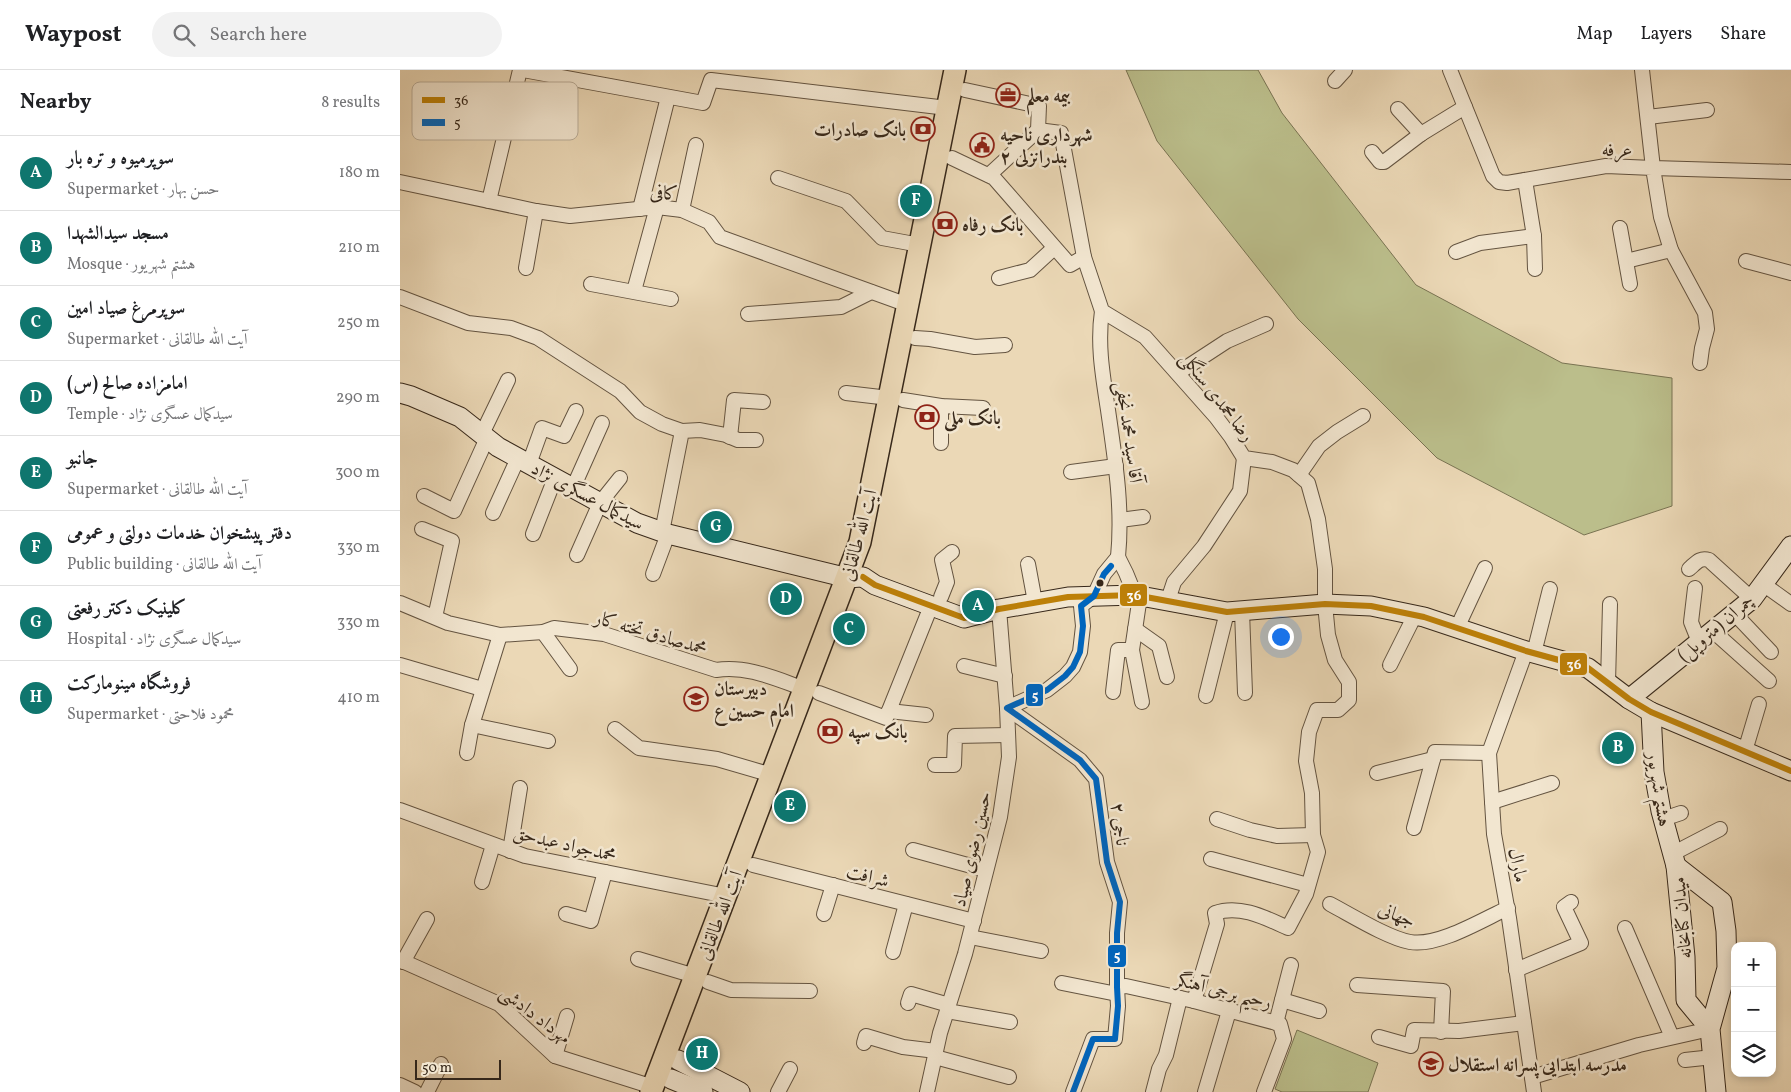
<!DOCTYPE html>
<html lang="en">
<head>
<meta charset="utf-8">
<style>
  :root { --surface:#fff; --page:#f2f2f2; --text:#202124; --muted:#757577; --line:#e0e0e0; --accent:#0f766e }
  body { margin:0; font-family:Vollkorn,Amiri,serif; background:var(--page); color:var(--text) }
  .controls { position:absolute; right:15px; bottom:15px; display:grid; overflow:hidden; border-radius:10px; box-shadow:0 2px 8px #0003 }
  .controls button { width:45px; height:45px; display:grid; place-items:center; padding:0; border:0; border-bottom:1px solid var(--line); background:var(--surface); color:var(--text); font:25px sans-serif }
  .scale { position:absolute; left:15px; bottom:12px; width:86px; box-sizing:border-box; padding-left:5px; border:2px solid #37281a; border-top:0; font-size:14px; line-height:18px; white-space:nowrap; color:#37281a; -webkit-text-stroke:4px #f2e6d0; paint-order:stroke }
  .you { position:absolute; left:880px; top:566px; width:18px; height:18px; margin:-12px; border:4px solid #fff; border-radius:50%; background:#1a73e8; box-shadow:0 0 0 8px #1a73e833 }
  .badge { display:grid; place-items:center; width:32px; height:32px; border-radius:50%; background:var(--accent); color:#fff; font-size:16px; font-weight:700 }
  .pin { position:absolute; translate:-50% -50%; border:2px solid #fff; box-shadow:0 1px 5px #0006 }
  .list { margin:0; padding:0; list-style:none }
  h2 { display:flex; justify-content:space-between; align-items:center; height:65px; margin:0; padding:0 20px; font-size:21px }
  h2 small { font-size:16px; font-weight:400; color:var(--muted) }
  .list li { display:grid; grid-template-columns:32px 1fr auto; gap:15px; align-items:center; box-sizing:border-box; height:75px; padding:0 20px; border-top:1px solid var(--line) }
  .list b { display:block; font-size:19px; white-space:nowrap }
  .list p { margin:0; font-size:16px; white-space:nowrap; color:var(--muted) }
  .list em { font-size:16px; font-style:normal; color:var(--muted) }
  .icon { flex:none; width:28px; height:28px; fill:none; stroke:currentColor; stroke-width:2; stroke-linecap:round; stroke-linejoin:round }
  .map { position:relative; flex:none; width:1391px; height:1022px; overflow:hidden }
  header { display:flex; align-items:center; gap:30px; box-sizing:border-box; height:70px; padding:0 25px; background:var(--surface); border-bottom:1px solid var(--line) }
  header strong { font-size:24px }
  nav { display:flex; gap:28px; margin-inline-start:auto; font-size:18px }
  .search { width:350px; height:45px; background:var(--page); display:flex; align-items:center; gap:12px; box-sizing:border-box; padding:0 18px; border-radius:28px; color:var(--muted); font-size:19px }
  main { display:flex }
  aside { flex:1; background:var(--surface) }
  .map>svg:first-child { display:block }
</style>
</head>
<body>
<header>
<strong>Waypost</strong>
<div class="search"><svg class="icon" aria-label="search" viewBox="0 0 24 24"><circle cx="10" cy="10" r="6"/><path d="M15 15l6 6"/></svg>Search here</div>
<nav><a>Map</a><a>Layers</a><a>Share</a></nav>
</header>
<main>
<aside>
<h2>Nearby<small>8 results</small></h2>
<ul class="list">
<li><span class="badge">A</span><div><b>سوپرمیوه و تره بار</b><p>Supermarket · حسن بهار</p></div><em>180 m</em></li>
<li><span class="badge">B</span><div><b>مسجد سیدالشهدا</b><p>Mosque · هشتم شهریور</p></div><em>210 m</em></li>
<li><span class="badge">C</span><div><b>سوپرمرغ صیاد امین</b><p>Supermarket · آیت الله طالقانی</p></div><em>250 m</em></li>
<li><span class="badge">D</span><div><b>امامزاده صالح (س)</b><p>Temple · سیدکمال عسگری نژاد</p></div><em>290 m</em></li>
<li><span class="badge">E</span><div><b>جانبو</b><p>Supermarket · آیت الله طالقانی</p></div><em>300 m</em></li>
<li><span class="badge">F</span><div><b>دفتر پیشخوان خدمات دولتی و عمومی</b><p>Public building · آیت الله طالقانی</p></div><em>330 m</em></li>
<li><span class="badge">G</span><div><b>کلینیک دکتر رفعتی</b><p>Hospital · سیدکمال عسگری نژاد</p></div><em>330 m</em></li>
<li><span class="badge">H</span><div><b>فروشگاه مینومارکت</b><p>Supermarket · محمود فلاحتی</p></div><em>410 m</em></li>
</ul>
</aside>
<div class="map">
<svg width="1391" height="1022" viewBox="0 0 1391 1022">
  <rect width="100%" height="100%" fill="#ebd8b6"/>
  <filter id="stains"><feTurbulence type="fractalNoise" baseFrequency=".004" numOctaves="4"/><feColorMatrix values="0 0 0 0 .2 0 0 0 0 .09 0 0 0 0 .02 0 0 0 .5 -.17"/></filter>
  <radialGradient id="worn" r=".72"><stop offset=".6" stop-color="#630" stop-opacity="0"/><stop offset="1" stop-color="#630" stop-opacity=".3"/></radialGradient>
  <g fill="#bbbe8b" stroke="#797352">
    <polygon points="726,0 858,0 882,43 1016,215 1162,293 1272,308 1272,436 1184,465 1037,388 898,249 757,71"/>
    <polygon points="897,960 978,993 968,1022 882,1022 875,1019"/>
  </g>
  <g fill="none" stroke-linecap="round" stroke-linejoin="round">
    <g stroke="#645441" stroke-width="16">
      <g id="street">
        <polyline points="123,0 303,33 311,10 547,38"/>
        <polyline points="1050,0 1093,106 1099,112 1107,113 1206,96 1253,98 1261,147 1271,180 1305,243 1307,259 1302,278 1300,293"/>
        <polyline points="1242,0 1253,98 1391,102"/>
        <polyline points="935,11 945,0"/>
        <polyline points="565,20 639,36 638,60 589,105"/>
        <polyline points="998,39 1021,64"/>
        <polyline points="1248,47 1307,40"/>
        <path d="M638 60 661 63 684 187 702 241 745 267 816 347 831 367 844 388 872 392 893 400 908 413 918 449 925 499V534L928 565 935 590 949 612V630L938 640H917L909 662 906 691 912 723 913 765 918 782 906 824 888 858C866 848 840 834 815 843L817 854 794 931"/>
        <polyline points="972,82 980,92 984,92 1021,64 1065,37"/>
        <polyline points="552,88 594,108 670,195 684,187"/>
        <polyline points="378,108 446,131 482,168 520,175"/>
        <polyline points="1125,110 1134,166 1135,199"/>
        <polyline points="0,112 136,141 170,146 257,137 282,140 309,152 320,167 508,235"/>
        <polyline points="89,131 120,0"/>
        <polyline points="240,139 268,27"/>
        <polyline points="282,140 296,75"/>
        <polyline points="1220,158 1230,214"/>
        <polyline points="1056,182 1080,173 1134,166"/>
        <polyline points="1226,191 1271,180"/>
        <polyline points="1346,191 1391,203"/>
        <polyline points="126,198 136,141"/>
        <polyline points="599,208 630,200 654,178"/>
        <polyline points="191,214 271,229"/>
        <polyline points="234,221 257,137"/>
        <polyline points="0,227 68,253 111,258 138,268 220,321 240,342 262,354 282,361"/>
        <path d="M702 241C697 275 703 307 708 340 715 389 723 437 718 487"/>
        <polyline points="348,244 441,237 471,222"/>
        <polyline points="515,268 530,269 575,277 605,275"/>
        <polyline points="778,303 827,271 866,254"/>
        <polyline points="446,323 489,328"/>
        <polyline points="503,330 541,336 583,338"/>
        <polyline points="82,364 108,310"/>
        <polyline points="330,367 334,330 363,332"/>
        <polyline points="541,373 541,336"/>
        <polyline points="129,394 142,358 164,366 176,341"/>
        <polyline points="671,402 716,396"/>
        <polyline points="899,405 919,376 937,362 963,346"/>
        <polyline points="173,418 202,353"/>
        <polyline points="24,426 54,441 87,368"/>
        <polyline points="93,443 118,388"/>
        <polyline points="720,450 743,447"/>
        <polyline points="22,459 52,471 35,547"/>
        <polyline points="262,462 282,361 300,360 326,365 338,370 356,370"/>
        <polyline points="133,464 155,408"/>
        <polyline points="177,485 200,433 220,408"/>
        <polyline points="718,487 726,503 735,525"/>
        <polyline points="628,494 635,532"/>
        <path d="M1289 499C1296 493 1300 487 1309 490L1352 529"/>
        <polyline points="253,504 268,464"/>
        <polyline points="1363,514 1391,534"/>
        <polyline points="1295,518 1291,552 1299,572"/>
        <polyline points="740,526 732,580 742,632"/>
        <polyline points="541,527 547,512 542,490 552,482"/>
        <polyline points="768,530 774,512 804,476 840,421 844,388"/>
        <path d="M0 533 48 553 100 565 143 562 154 558 204 564 316 600C347 595 376 609 405 619"/>
        <polyline points="842,541 845,623"/>
        <polyline points="1334,543 1371,582"/>
        <polyline points="1057,558 1085,498"/>
        <polyline points="735,559 759,576 767,607"/>
        <polyline points="1313,561 1369,611"/>
        <polyline points="143,562 170,599"/>
        <polyline points="1126,581 1089,683 1094,764 1109,848 1134,1022"/>
        <polyline points="1134,583 1150,519"/>
        <polyline points="0,595 82,619"/>
        <polyline points="990,595 1015,545"/>
        <polyline points="564,596 605,606"/>
        <polyline points="1208,613 1210,534"/>
        <polyline points="713,622 718,580 732,580"/>
        <polyline points="419,623 486,648 531,536"/>
        <polyline points="806,626 827,542"/>
        <polyline points="489,641 526,645"/>
        <polyline points="72,655 148,671"/>
        <polyline points="215,659 239,678 317,689 372,705"/>
        <polyline points="1345,681 1359,634"/>
        <polyline points="67,683 72,655 100,565"/>
        <polyline points="535,695 554,695 555,666 608,665"/>
        <polyline points="977,703 1033,689"/>
        <polyline points="1092,732 1152,713"/>
        <polyline points="0,740 125,786 326,826"/>
        <polyline points="817,749 850,760 877,766 913,765"/>
        <polyline points="1263,749 1281,743"/>
        <polyline points="1014,758 1035,682 1089,683"/>
        <polyline points="513,780 586,800"/>
        <polyline points="110,781 120,718"/>
        <polyline points="1272,784 1320,759"/>
        <polyline points="811,789 908,815"/>
        <polyline points="353,795 574,851"/>
        <polyline points="82,812 93,775"/>
        <path d="M930 834C951 845 988 868 1010 872 1038 877 1082 850 1108 838"/>
        <polyline points="166,844 191,851 205,802"/>
        <polyline points="424,844 433,815"/>
        <polyline points="1225,858 1272,967"/>
        <polyline points="570,867 641,881"/>
        <polyline points="493,882 506,834"/>
        <polyline points="238,889 295,906"/>
        <polyline points="0,890 99,934 155,986 253,1017"/>
        <polyline points="3,892 27,849"/>
        <polyline points="1116,900 1181,873 1164,837 1171,832"/>
        <polyline points="308,912 331,920 410,921"/>
        <polyline points="662,913 717,924"/>
        <polyline points="957,915 1043,921 1041,962"/>
        <polyline points="717,917 726,916 794,931 880,954 884,969 864,1022"/>
        <polyline points="882,930 919,941"/>
        <polyline points="508,933 511,924 549,935"/>
        <polyline points="547,941 610,952"/>
        <polyline points="876,953 891,895"/>
        <polyline points="979,967 1011,976 1014,960 1059,961 1124,953"/>
        <polyline points="464,973 466,966 503,977 536,981"/>
        <polyline points="155,986 167,946"/>
        <polyline points="535,987 609,1007"/>
        <polyline points="1285,990 1313,987"/>
        <polyline points="1132,1007 1239,975 1310,959"/>
        <polyline points="0,1015 15,1022"/>
        <polyline points="27,1022 41,994"/>
        <polyline points="378,1022 390,999"/>
        <polyline points="527,1022 540,963 565,884 600,747 609,687 607,638 599,539"/>
        <polyline points="673,1022 693,969 715,969 718,936 717,917 717,863 720,832 707,792 696,709 680,690 607,638 647,620 665,606 673,597 680,582 683,556 681,536 694,526 704,504 718,487"/>
        <polyline points="753,1022 759,999 766,985 780,928"/>
        <polyline points="805,1022 829,941"/>
      </g>
    </g>
    <g stroke="#37281a" stroke-width="21">
      <g id="secondary">
        <polyline points="0,323 11,326 60,347 98,377 237,453 268,464 448,508 461,507"/>
        <polyline points="463,507 475,515 564,548 599,539 668,527 735,525 827,542 925,534 971,536 1024,547 1126,581 1188,598 1229,629 1251,642 1391,701"/>
        <polyline points="1229,629 1352,529 1391,476"/>
        <polyline points="1251,642 1254,702 1261,741 1276,796"/>
        <polyline points="1310,959 1286,930 1285,887 1276,796 1322,832 1326,861 1327,898 1310,959 1316,1022"/>
        <polyline points="278,990 340,1022"/>
        <polyline points="271,1009 303,1022"/>
      </g>
    </g>
    <g stroke="#37281a" stroke-width="24">
      <polyline id="primary" points="251,1022 460,472 555,0"/>
    </g>
    <use href="#street" stroke="#f2e6d0" stroke-width="14"/>
    <use href="#secondary" stroke="#f2e6d0" stroke-width="19"/>
    <use href="#primary" stroke="#ebd8b6" stroke-width="21"/>
    <g stroke="#f2e6d0" stroke-width="10">
      <polyline id="bus-1" points="463,507 475,515 564,548 599,539 668,527 735,525 827,542 925,534 971,536 1024,547 1126,581 1188,598 1229,629 1251,642 1391,701"/>
    </g>
    <g stroke="#f2e6d0" stroke-width="10">
      <polyline id="bus-2" points="673,1022 693,969 715,969 718,936 717,917 717,863 720,832 707,792 696,709 680,690 607,638 647,620 665,606 673,597 680,582 683,556 681,536 694,526 704,504 711,496"/>
    </g>
    <use href="#bus-1" stroke="#bd8008" stroke-width="6"/>
    <use href="#bus-2" stroke="#0065bd" stroke-width="6"/>
  </g>
  <defs>
    <g id="office-ring" transform="scale(1.25)"><circle r="9.5" fill="#f2e6d0" stroke="#8f2418" stroke-width="1.5"/><path d="M-6-3h4V-5.5h4V-3h4V5H-6ZM-1-4.5V-3h2v-1.5ZM-6 0V1H6V0Z" fill="#8f2418"/></g>
    <g id="bank-ring" transform="scale(1.25)"><circle r="9.5" fill="#f2e6d0" stroke="#8f2418" stroke-width="1.5"/><path d="M-6-4H6V4H-6ZM0-2.3a2.3 2.3 0 1 0 0 4.6a2.3 2.3 0 1 0 0-4.6Z" fill="#8f2418"/></g>
    <g id="civic-ring" transform="scale(1.25)"><circle r="9.5" fill="#f2e6d0" stroke="#8f2418" stroke-width="1.5"/><path d="M-.6-6.5H3V-4.5H.6V-3L4-1V1h2V6H-6V1h2V-1L-.6-3ZM-1.2 2.5V6h2.4V2.5Z" fill="#8f2418"/></g>
    <g id="school-ring" transform="scale(1.25)"><circle r="9.5" fill="#f2e6d0" stroke="#8f2418" stroke-width="1.5"/><path d="M0-5L7-2L0 1L-7-2ZM-4 1L0 2.5L4 1V4Q0 6-4 4Z" fill="#8f2418"/></g>
  </defs>
  <g fill-rule="evenodd">
    <use href="#office-ring" x="608" y="25"/>
    <use href="#bank-ring" x="523" y="59"/>
    <use href="#civic-ring" x="582" y="75"/>
    <use href="#bank-ring" x="545" y="154"/>
    <use href="#bank-ring" x="527" y="347"/>
    <use href="#school-ring" x="296" y="629"/>
    <use href="#bank-ring" x="430" y="661"/>
    <use href="#school-ring" x="1031" y="994"/>
  </g>
  <circle fill="#37281a" stroke="#f2e6d0" stroke-width="2" cx="700" cy="513" r="4.5"/>
  <g text-anchor="middle" stroke-width="5" stroke-linejoin="round" paint-order="stroke">
    <g font-size="19" font-weight="bold" fill="#37281a" stroke="#f2e6d0" text-anchor="start">
      <text x="626" y="32">بیمه معلم</text>
      <text x="506" y="66" text-anchor="end">بانک صادرات</text>
      <text x="600" y="71">شهرداری ناحیه<tspan x="600" dy="22">۲ بندرانزلی</tspan></text>
      <text x="562" y="161">بانک رفاه</text>
      <text x="544" y="354">بانک ملی</text>
      <text x="314" y="625">دبیرستان<tspan x="314" dy="22">امام حسین ع</tspan></text>
      <text x="448" y="668">بانک سپه</text>
      <text x="1048" y="1001">مدرسه ابتدایی پسرانه استقلال</text>
    </g>
    <g font-size="19" fill="#37281a" stroke="#f2e6d0">
      <text x="1217" y="86">عرفه</text>
      <text transform="translate(264 122) rotate(4)" y="7">کافی</text>
      <text transform="translate(818 326) rotate(52)" y="7">رضا محمدی سنگلی</text>
      <text transform="translate(730 362) rotate(82)" y="7">آقا سید محمد نجفی</text>
      <text transform="translate(188 425) rotate(28)" y="7">سیدکمال عسگری نژاد</text>
      <text transform="translate(458 465) rotate(-75)" y="7">آیت الله طالقانی</text>
      <text transform="translate(1315 557) rotate(-40)" y="7">چمران (متروپل)</text>
      <text transform="translate(251 562) rotate(16)" y="7">محمدصادق تخته کار</text>
      <text transform="translate(1260 719) rotate(81)" y="7">هشتم شهریور</text>
      <text transform="translate(721 754) rotate(83)" y="7">ناجی ۲</text>
      <text transform="translate(165 773) rotate(13)" y="7">محمدجواد عبدحق</text>
      <text transform="translate(571 779) rotate(-77)" y="7">حسین رضوی صیاد</text>
      <text transform="translate(1119 795) rotate(79)" y="7">مارال</text>
      <text transform="translate(468 805) rotate(14)" y="7">شرافت</text>
      <text transform="translate(997 844) rotate(22)" y="7">جهانی</text>
      <text transform="translate(319 845) rotate(-69)" y="7">آیت الله طالقانی</text>
      <text transform="translate(1281 848) rotate(-95)" y="7">میدان کتابخانه</text>
      <text transform="translate(824 920) rotate(14)" y="7">رحیم برجی آهنگر</text>
      <text transform="translate(136 944) rotate(37)" y="7">مهرداد دادشی</text>
    </g>
  </g>
  <rect x="12" y="12" width="166" height="58" rx="8" fill="#f2e6d0" stroke="#baad99" stroke-width="1"/>
  <rect x="22" y="27" width="23" height="6" fill="#bd8008"/>
  <rect x="22" y="49" width="23" height="7" fill="#0065bd"/>
  <g font-size="14" fill="#37281a">
    <text x="54" y="35">36</text>
    <text x="54" y="57">5</text>
  </g>
  <g stroke="#f2e6d0" stroke-width="2">
    <rect x="719" y="513" width="29" height="24" rx="5" fill="#bd8008"/>
    <rect x="1159" y="582" width="29" height="24" rx="5" fill="#bd8008"/>
    <rect x="625" y="613" width="19" height="24" rx="5" fill="#0065bd"/>
    <rect x="707" y="874" width="20" height="24" rx="5" fill="#0065bd"/>
  </g>
  <g font-size="14" text-anchor="middle" font-weight="bold" fill="#fff">
    <text x="734" y="530">36</text>
    <text x="1174" y="599">36</text>
    <text x="635" y="630">5</text>
    <text x="717" y="890">5</text>
  </g>
  <rect width="100%" height="100%" filter="url(#stains)"/>
  <rect width="100%" height="100%" fill="url(#worn)"/>
</svg>
<div class="controls">
<button>+</button>
<button>−</button>
<button><svg class="icon" aria-label="layers" viewBox="0 0 24 24"><path d="M12 4l9 5-9 5-9-5zM3 14l9 5 9-5"/></svg></button>
</div>
<div class="scale">50 m</div>
<div class="you"></div>
<div class="pin badge" style="left:578px;top:536px">A</div>
<div class="pin badge" style="left:1218px;top:678px">B</div>
<div class="pin badge" style="left:449px;top:559px">C</div>
<div class="pin badge" style="left:386px;top:529px">D</div>
<div class="pin badge" style="left:390px;top:736px">E</div>
<div class="pin badge" style="left:516px;top:131px">F</div>
<div class="pin badge" style="left:316px;top:457px">G</div>
<div class="pin badge" style="left:302px;top:984px">H</div>
</div>
</main>
</body>
</html>
